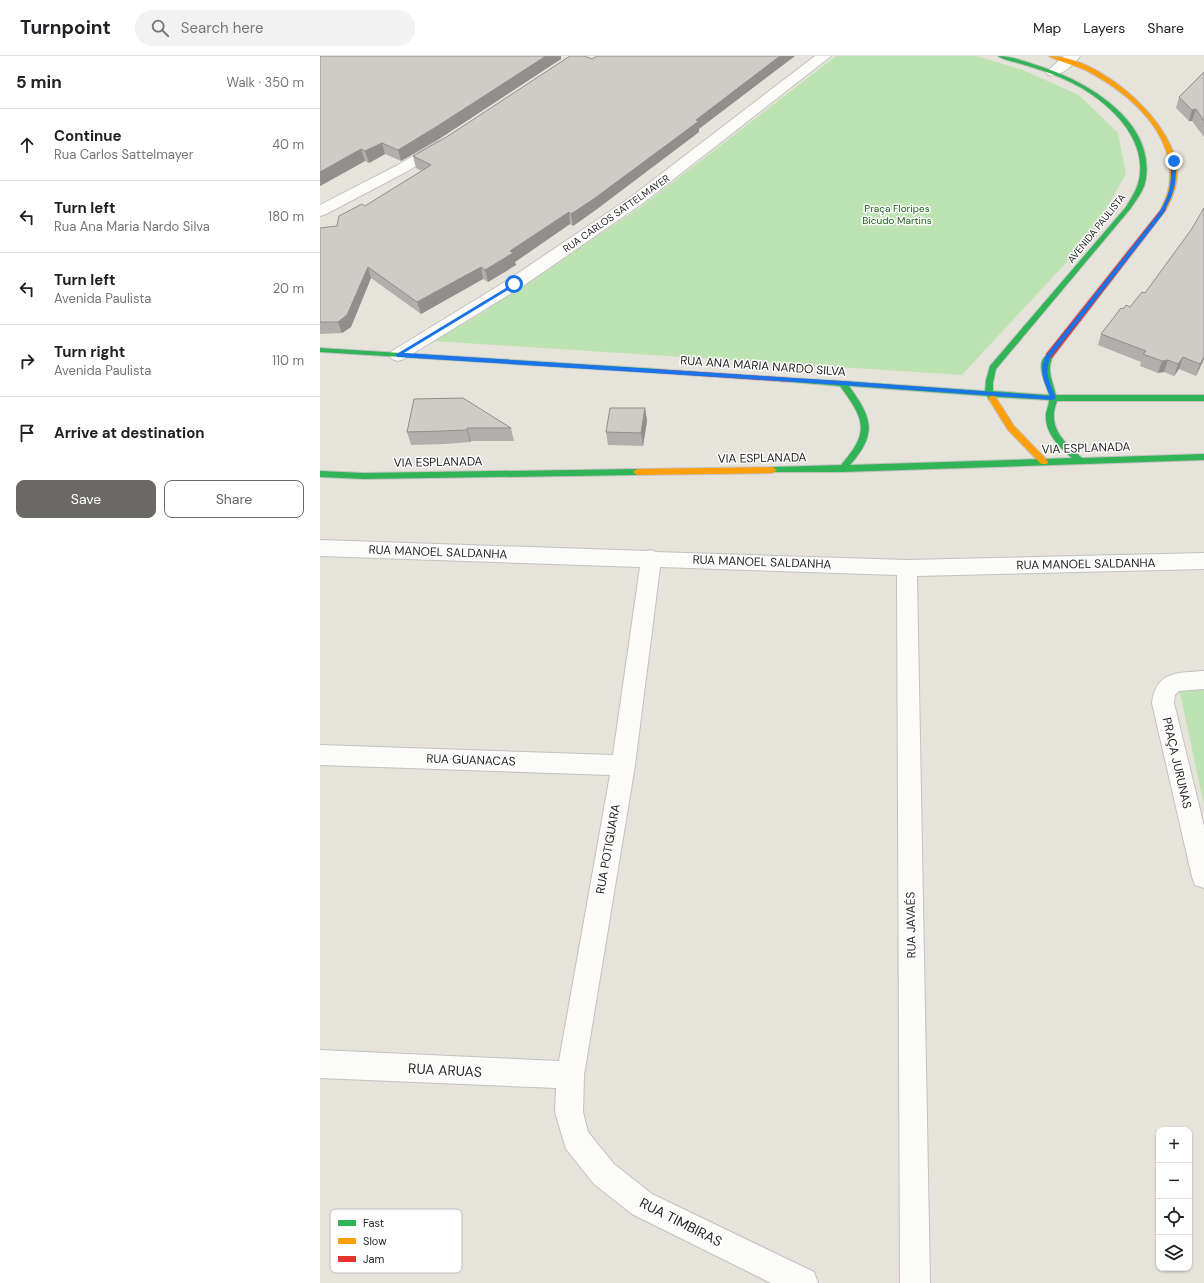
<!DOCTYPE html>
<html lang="en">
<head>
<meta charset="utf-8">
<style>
  :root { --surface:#fff; --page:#f2f2f2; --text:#202124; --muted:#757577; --line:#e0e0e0; --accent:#6a6966 }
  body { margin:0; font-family:"DM Sans",sans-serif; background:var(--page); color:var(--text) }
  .controls { position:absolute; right:12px; bottom:12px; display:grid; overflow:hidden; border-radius:8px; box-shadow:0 1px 3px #0004 }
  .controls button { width:36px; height:36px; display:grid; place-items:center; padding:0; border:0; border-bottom:1px solid var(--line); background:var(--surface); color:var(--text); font:20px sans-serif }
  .stop { position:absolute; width:12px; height:12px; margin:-9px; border:3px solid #1a73e8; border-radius:50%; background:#fff }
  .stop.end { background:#1a73e8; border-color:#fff; box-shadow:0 1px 4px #0008 }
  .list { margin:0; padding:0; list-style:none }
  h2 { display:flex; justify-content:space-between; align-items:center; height:52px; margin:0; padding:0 16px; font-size:17px }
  h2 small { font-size:13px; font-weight:400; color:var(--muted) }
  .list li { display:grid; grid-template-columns:26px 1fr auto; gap:12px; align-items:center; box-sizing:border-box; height:72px; padding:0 16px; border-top:1px solid var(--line) }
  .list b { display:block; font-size:15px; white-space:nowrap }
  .list p { margin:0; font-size:13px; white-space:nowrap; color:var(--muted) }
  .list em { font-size:13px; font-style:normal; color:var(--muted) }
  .actions { display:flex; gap:8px; padding:12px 16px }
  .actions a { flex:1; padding:9px 0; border:1px solid var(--accent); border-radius:8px; text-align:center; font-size:14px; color:var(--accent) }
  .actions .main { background:var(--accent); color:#fff }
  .icon { flex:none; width:22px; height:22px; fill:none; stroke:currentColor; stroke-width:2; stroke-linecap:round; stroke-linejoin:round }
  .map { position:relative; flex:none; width:884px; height:1227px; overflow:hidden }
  header { display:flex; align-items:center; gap:24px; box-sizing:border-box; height:56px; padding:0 20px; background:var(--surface); border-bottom:1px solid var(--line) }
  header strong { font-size:19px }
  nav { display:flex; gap:22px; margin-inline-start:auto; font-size:14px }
  .search { width:280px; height:36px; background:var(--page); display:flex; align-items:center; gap:10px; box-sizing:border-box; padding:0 14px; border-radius:22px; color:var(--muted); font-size:15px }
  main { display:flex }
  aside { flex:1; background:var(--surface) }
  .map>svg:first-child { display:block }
</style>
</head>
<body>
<header>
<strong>Turnpoint</strong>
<div class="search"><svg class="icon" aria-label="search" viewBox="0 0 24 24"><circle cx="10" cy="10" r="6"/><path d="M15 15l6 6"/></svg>Search here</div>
<nav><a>Map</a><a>Layers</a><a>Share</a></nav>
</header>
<main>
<aside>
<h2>5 min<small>Walk · 350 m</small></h2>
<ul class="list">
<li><svg class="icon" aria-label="ahead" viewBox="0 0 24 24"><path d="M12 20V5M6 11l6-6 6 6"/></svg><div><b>Continue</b><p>Rua Carlos Sattelmayer</p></div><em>40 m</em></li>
<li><svg class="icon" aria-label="left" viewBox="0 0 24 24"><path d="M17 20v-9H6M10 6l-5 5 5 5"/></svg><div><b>Turn left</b><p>Rua Ana Maria Nardo Silva</p></div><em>180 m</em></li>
<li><svg class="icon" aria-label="left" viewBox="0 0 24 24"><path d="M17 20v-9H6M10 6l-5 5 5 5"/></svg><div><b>Turn left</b><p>Avenida Paulista</p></div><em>20 m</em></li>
<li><svg class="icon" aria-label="right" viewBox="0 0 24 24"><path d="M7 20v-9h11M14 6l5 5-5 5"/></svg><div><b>Turn right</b><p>Avenida Paulista</p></div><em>110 m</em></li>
<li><svg class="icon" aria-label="arrive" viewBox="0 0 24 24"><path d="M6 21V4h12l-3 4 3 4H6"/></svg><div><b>Arrive at destination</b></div></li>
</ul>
<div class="actions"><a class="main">Save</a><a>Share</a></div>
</aside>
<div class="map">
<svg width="884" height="1227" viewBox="0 0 884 1227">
  <rect width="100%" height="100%" fill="#e6e3db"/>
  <g fill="#bee3b3">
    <polygon points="516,0 657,0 703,14 759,39 798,77 806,118 770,181 642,319 114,285 159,259 322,150"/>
    <polygon points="859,632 884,634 884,749"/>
  </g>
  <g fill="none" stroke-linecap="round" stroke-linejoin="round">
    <g stroke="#c3c2c1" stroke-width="2">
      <g id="street">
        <polygon points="495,0 511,0 323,147 200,232 84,303 78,305 72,303 69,299 72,295 188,224 311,141"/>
        <path d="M744 0H760C754 9 739 22 728 19L726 16Z"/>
        <polygon points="120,85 125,87 128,90 125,93 86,116 6,158 0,160 0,149 76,110 115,87"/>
        <polygon points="0,484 327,495 331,494 336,496 587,504 884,497 884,513 597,520 610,1227 580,1227 577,519 340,511 315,709 264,1019 263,1056 268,1076 294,1108 332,1138 494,1216 498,1227 451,1227 312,1158 274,1128 246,1093 235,1056 236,1032 0,1022 0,994 239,1005 290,719 0,709 0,689 293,699 320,511 0,500"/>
        <path d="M884 615V633L859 635 855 639 854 647 884 770V832L875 829 872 821 832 647C836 615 857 617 884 615Z"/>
      </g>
    </g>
    <g stroke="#c3c2c1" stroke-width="2">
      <g id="fast">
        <path d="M678 0C692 0 706 6 719 10 766 25 834 64 826 122 825 133 817 143 811 152L676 313 673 327V335L729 339C726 328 713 304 729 298L733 300C726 315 733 325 736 339H884V345H737C736 349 734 353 734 357 732 377 749 390 762 402L884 398V404L522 416H450L449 414 450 412 453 411 521 409C550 376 545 364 520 330L471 326 467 324 468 322 522 325 665 335 666 324 670 310 806 151C811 142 817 134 819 124 829 76 777 36 739 21 725 15 712 11 698 7 692 5 683 4 678 0ZM529 330 667 340 669 344H675V341L729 344C729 348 727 353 726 357 724 376 739 391 752 402L530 409C558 377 552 362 529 330Z"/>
        <polygon points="0,292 338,313 342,315 338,317 0,296"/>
        <polygon points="317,413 321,416 317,419 44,423 0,421 0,415 44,417"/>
      </g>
    </g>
    <g stroke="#c3c2c1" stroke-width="2">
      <g id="slow">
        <path d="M729 0C778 0 850 62 857 110 859 125 853 141 846 154L841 153C844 146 848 138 849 130 857 78 810 38 769 16 757 9 738 6 729 0Z"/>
        <polygon points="672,339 675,340 694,370 727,404 728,406 727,408 721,408 688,374 668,342"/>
        <polygon points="453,411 457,414 453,417 317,419 313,416 317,413"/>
      </g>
    </g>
    <g stroke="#c3c2c1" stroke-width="2">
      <g id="jam">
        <polygon points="844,151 846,152 846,154 732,302 726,302 726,298 842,152"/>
        <polygon points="335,313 471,322 475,324 471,326 338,317 334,315"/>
      </g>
    </g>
    <use href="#street" fill="#fbfbfa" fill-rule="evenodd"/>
    <use href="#fast" fill="#30b455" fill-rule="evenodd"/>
    <use href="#slow" fill="#ff9f0a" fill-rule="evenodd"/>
    <use href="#jam" fill="#e5322d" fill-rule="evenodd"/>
  </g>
  <g fill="#b1afab">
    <polygon points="0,0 241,0 241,3 119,83 81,105 65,98 49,107 45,105 0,130"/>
    <polygon points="884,16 884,81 872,65 869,65 856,52 859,41"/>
    <polygon points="379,73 379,76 277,153 253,170 250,168 195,206 196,209 168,226 163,223 101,258 51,222 31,271 22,277 0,278 0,172 17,170 45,150 102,115 96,112 93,100"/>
    <polygon points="781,278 884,303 876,320 859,313 854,320 844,316 838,317 820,310 821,306 778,289"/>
    <polygon points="94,343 191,372 194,385 151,385 150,386 125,388 91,389 87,376"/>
    <polygon points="325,352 327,365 323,390 288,389 286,376"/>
  </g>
  <g fill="#908f8b">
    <polygon points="226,0 241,0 241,3 119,83 81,105 78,94"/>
    <polygon points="460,0 475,0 379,73 379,76 277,153 253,170 251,158"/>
    <polygon points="876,53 872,65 869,65 872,54"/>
    <polygon points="62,87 65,98 49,107 45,95"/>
    <polygon points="41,93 45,105 0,130 0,116"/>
    <polygon points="249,156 250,168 195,206 196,209 168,226 165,214 190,195"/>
    <polygon points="48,211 51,222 31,271 22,277 18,266"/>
    <polygon points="161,211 163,223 101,258 97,246"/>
    <polygon points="863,301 859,313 854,320 858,308"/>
    <polygon points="884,301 884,303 876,320 880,308"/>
    <polygon points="848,304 844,316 838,317 842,305"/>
    <polygon points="325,352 327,365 323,390 321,377"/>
    <polygon points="147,372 151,385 150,386 147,374"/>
  </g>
  <g fill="#ceccc7" stroke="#908f8b">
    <polygon points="0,0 226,0 116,71 78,94 62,87 45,95 41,93 0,116"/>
    <polygon points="250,0 264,0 272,3 277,0 460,0 376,64 379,65 275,142 251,158 249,156 190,195 193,197 165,214 161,211 97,246 48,211 27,259 18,266 0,266 0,172 17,170 19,160 42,148 45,150 111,109 93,100 128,80"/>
    <polygon points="884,16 884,65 876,53 872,54 859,41"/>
    <polygon points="884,152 884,301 880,308 863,301 858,308 848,304 842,305 823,298 826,295 781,278 801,252 803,253 806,249 810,251 822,236 825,237 871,174"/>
    <polygon points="143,342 191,372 147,372 147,374 122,375 87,376 94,343"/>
    <polygon points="290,352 325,352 321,377 286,376"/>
  </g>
  <path fill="#1a73e8" d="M854 104 856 105C856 131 855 135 843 158L730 302C724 318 730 327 736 342L733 344 522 329 78 301 75 299 194 227 197 228 196 229 84 297 522 325 730 340C724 325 719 317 725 301L839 157C851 135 851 131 851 105Z"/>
  <g text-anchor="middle" stroke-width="3" stroke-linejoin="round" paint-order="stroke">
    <g font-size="10" fill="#186317" stroke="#fff">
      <text x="577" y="156">Praça Floripes<tspan x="577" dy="12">Bicudo Martins</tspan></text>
    </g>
    <g font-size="10" fill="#272727" stroke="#fff">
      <text transform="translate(296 157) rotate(-35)" y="4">RUA CARLOS SATTELMAYER</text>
      <text transform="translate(776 172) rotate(-51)" y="4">AVENIDA PAULISTA</text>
    </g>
    <g font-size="12" fill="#272727" stroke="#fff">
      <text transform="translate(443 310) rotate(4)" y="4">RUA ANA MARIA NARDO SILVA</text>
      <text transform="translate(766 392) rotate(-2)" y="4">VIA ESPLANADA</text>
      <text transform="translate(442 402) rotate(-1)" y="4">VIA ESPLANADA</text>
      <text transform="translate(118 406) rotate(-1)" y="4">VIA ESPLANADA</text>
      <text transform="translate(118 496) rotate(2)" y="4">RUA MANOEL SALDANHA</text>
      <text transform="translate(442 506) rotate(2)" y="4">RUA MANOEL SALDANHA</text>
      <text transform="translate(766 508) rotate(-1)" y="4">RUA MANOEL SALDANHA</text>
      <text transform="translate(151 704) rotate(2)" y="4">RUA GUANACAS</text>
      <text transform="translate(857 707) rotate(77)" y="4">PRAÇA JURUNAS</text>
      <text transform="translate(288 793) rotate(-80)" y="4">RUA POTIGUARA</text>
      <text transform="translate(591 869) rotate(-91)" y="4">RUA JAVAÉS</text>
    </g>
    <g font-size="14" fill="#272727" stroke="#fff">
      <text transform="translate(125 1014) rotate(3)" y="5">RUA ARUAS</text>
      <text transform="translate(361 1166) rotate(27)" y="5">RUA TIMBIRAS</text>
    </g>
  </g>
  <rect x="10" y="1153" width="132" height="64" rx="6" fill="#fff" stroke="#bebebe" stroke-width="1"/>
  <rect x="18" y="1164" width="18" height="6" fill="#30b455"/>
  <rect x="18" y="1182" width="18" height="6" fill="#ff9f0a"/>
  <rect x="18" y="1200" width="18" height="6" fill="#e5322d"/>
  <g font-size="11" fill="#272727">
    <text x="43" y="1171">Fast</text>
    <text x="43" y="1189">Slow</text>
    <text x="43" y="1207">Jam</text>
  </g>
</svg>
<div class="controls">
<button>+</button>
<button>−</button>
<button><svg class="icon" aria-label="locate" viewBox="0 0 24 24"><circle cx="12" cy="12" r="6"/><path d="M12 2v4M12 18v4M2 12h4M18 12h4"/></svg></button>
<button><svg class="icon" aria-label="layers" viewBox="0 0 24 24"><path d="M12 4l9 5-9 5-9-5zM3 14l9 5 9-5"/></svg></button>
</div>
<div class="stop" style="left:194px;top:228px"></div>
<div class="stop end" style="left:854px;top:105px"></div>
</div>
</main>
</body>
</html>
